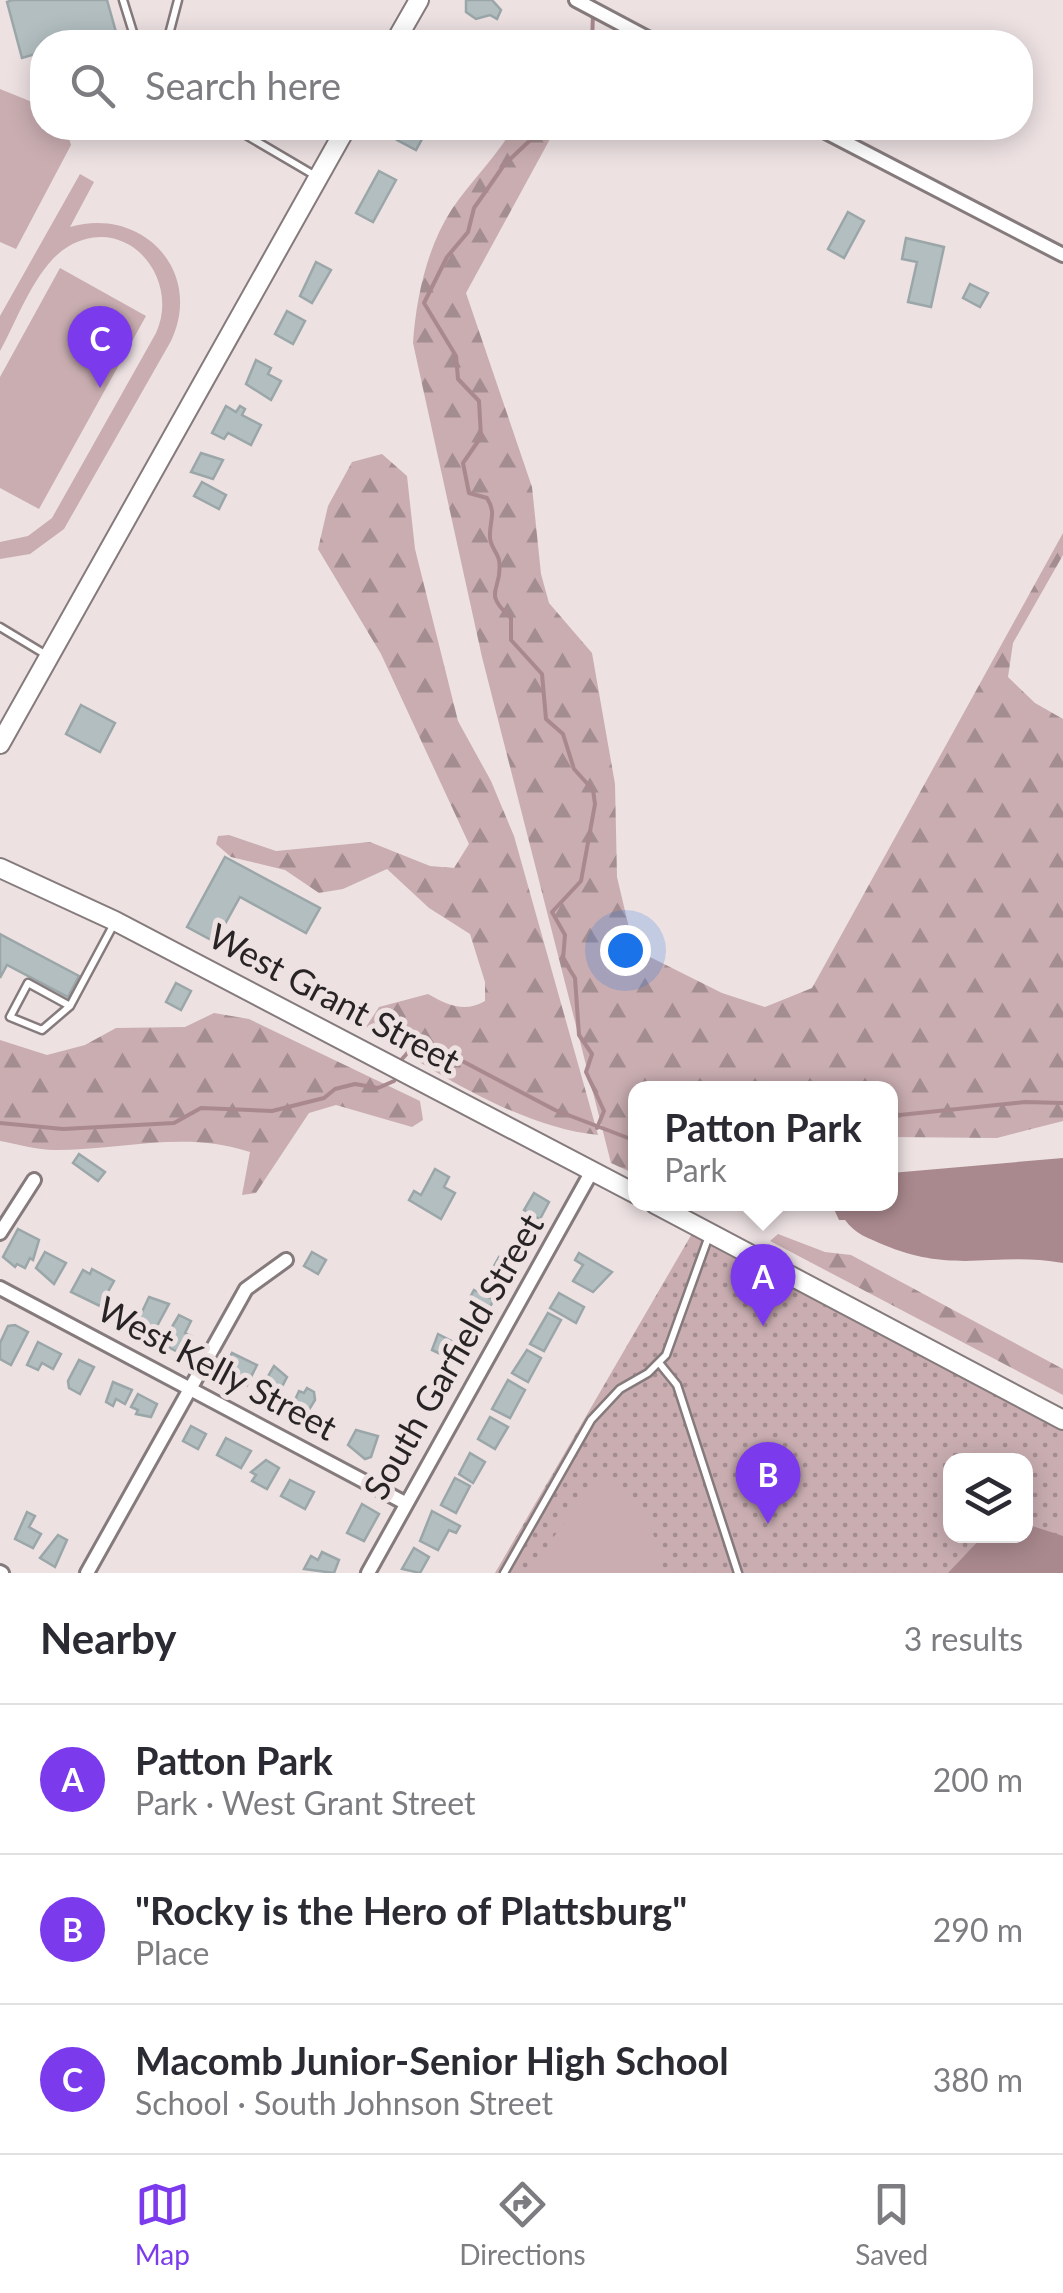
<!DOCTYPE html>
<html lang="en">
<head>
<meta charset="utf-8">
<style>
  :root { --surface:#fff; --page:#f7f7f7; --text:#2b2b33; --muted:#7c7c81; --line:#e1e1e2; --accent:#7c3aed }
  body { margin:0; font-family:Lato,sans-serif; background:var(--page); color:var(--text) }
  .controls { position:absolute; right:30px; bottom:30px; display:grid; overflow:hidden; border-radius:20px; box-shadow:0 5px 25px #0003 }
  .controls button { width:90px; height:90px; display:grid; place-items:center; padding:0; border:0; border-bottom:2px solid var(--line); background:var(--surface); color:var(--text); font:50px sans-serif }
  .you { position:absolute; left:625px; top:950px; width:35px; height:35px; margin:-25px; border:8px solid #fff; border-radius:50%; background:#1a73e8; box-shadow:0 0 0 15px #1a73e833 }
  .badge { display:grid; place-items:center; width:65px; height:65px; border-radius:50%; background:var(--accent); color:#fff; font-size:32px; font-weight:700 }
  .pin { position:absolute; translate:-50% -82px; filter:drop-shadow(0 2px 5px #0008) }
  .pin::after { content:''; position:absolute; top:52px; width:35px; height:30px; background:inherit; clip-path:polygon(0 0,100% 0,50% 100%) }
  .popup { position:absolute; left:628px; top:1081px; width:270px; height:130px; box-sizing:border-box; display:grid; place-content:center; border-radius:20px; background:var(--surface); filter:drop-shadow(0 2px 8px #0005); font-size:32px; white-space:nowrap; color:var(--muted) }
  .popup b { font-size:38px; color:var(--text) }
  .popup::after { content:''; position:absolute; left:50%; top:100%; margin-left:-20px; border:20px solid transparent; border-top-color:var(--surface) }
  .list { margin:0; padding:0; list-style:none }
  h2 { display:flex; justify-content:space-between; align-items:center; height:130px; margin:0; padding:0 40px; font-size:42px }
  h2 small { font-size:32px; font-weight:400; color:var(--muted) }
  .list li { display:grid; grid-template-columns:65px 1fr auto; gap:30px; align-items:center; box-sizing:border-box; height:150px; padding:0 40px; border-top:2px solid var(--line) }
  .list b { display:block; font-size:38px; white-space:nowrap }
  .list p { margin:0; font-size:32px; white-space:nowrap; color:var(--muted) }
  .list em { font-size:32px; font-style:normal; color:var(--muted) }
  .icon { flex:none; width:55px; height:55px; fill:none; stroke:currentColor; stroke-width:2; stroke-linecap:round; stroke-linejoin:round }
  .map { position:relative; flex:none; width:1063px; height:1573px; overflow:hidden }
  .search { position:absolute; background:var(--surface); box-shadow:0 5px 25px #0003; left:30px; right:30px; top:30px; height:110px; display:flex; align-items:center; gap:25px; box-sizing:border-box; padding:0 35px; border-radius:40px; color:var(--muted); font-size:38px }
  .sheet { height:580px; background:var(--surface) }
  nav { display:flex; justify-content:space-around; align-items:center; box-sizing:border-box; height:140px; border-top:2px solid var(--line); background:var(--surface); font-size:28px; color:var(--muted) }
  nav a { display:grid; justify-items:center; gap:5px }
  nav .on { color:var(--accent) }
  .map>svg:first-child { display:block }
</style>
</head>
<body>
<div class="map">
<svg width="1063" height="1573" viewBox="0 0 1063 1573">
  <defs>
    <pattern id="green-dots" width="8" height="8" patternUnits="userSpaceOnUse" patternTransform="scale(2.5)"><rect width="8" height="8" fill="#c9adb1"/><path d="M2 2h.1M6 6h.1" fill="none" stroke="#a38d90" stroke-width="1.8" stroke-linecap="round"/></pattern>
    <pattern id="forest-firs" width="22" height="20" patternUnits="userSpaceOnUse" patternTransform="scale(2.5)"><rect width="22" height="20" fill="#c9adb1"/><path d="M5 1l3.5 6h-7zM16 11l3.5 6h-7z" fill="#a38d90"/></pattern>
  </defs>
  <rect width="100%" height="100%" fill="#ede1e2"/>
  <path fill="url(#green-dots)" fill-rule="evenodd" d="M697 1225 1063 1419V1573H495ZM950 1460H1026V1536H950Z"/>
  <g fill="url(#forest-firs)">
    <path d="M513 128H556L466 293 532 487 541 574 549 603 592 653 615 784 617 877 634 949 722 993 765 1007 812 988 1063 533V555L1013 643 1008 677 1035 703 1063 719V1121L997 1138 891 1137 890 1088H636L635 1174 611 1163 482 657 413 343C416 298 427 247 452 209 471 181 496 157 513 128Z"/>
    <path d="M382 454 407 476 415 549 458 721 491 781 514 836 598 1135C521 1128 429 1070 366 1027L379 1007 428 994C447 1005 465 1013 485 1001V982L470 934 429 908 387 869 343 889 319 893 285 870 231 857 216 844 218 836 229 835 276 851 370 842 430 866 454 868 469 844 381 654 318 549 328 506 352 462Z"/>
    <path d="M214 1013 249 1019 420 1101 423 1120 412 1127 336 1105 309 1113 256 1193 242 1195 250 1152C186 1130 120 1150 55 1150 37 1150 18 1144 0 1141V1040L47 1055 85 1045 116 1028 185 1027Z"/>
    <polygon points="778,1234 825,1252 851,1255 1063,1369 1063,1395 770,1241"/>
  </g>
  <g fill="#c9adb1">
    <polygon points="0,89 42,106 42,128 66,128 71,145 16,249 0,242"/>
    <path d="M80 174 94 182 70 227C142 206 204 271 171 341L64 529 30 554 0 559V542L28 536 52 518 156 333C181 278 127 213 69 246 36 265 18 319 0 351V316Z"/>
    <polygon points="60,268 146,316 39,509 0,488 0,377"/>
    <path d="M598 1475C635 1497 659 1529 663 1573H528Z"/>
  </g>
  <g fill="#a9898e">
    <path d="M1063 1158V1263C995 1251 956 1275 884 1245 868 1238 855 1234 845 1220H839L832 1205 890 1204 891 1173Z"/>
    <polygon points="1026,1524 1063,1536 1063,1573 948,1573 983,1536 1026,1536"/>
  </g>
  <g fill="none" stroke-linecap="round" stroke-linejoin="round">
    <g stroke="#a9898e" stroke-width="4">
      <polyline points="592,42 593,14"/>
      <path d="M543 128 504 165 486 191 474 208 468 232 447 257 424 303 456 356 458 379 479 401 481 437 463 463 469 493 487 498C497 514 489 521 490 537 490 546 497 552 499 560 504 591 480 590 511 618V640L542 674 546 719 563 734 574 769 593 790 595 804 581 881 552 912 565 935 563 959 575 978 579 1035 592 1054 586 1072 604 1111 597 1128"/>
      <polyline points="402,1059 412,1048 432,1045 555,1110 636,1141"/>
      <polyline points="890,1116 1025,1102 1063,1103"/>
      <polyline points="0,1123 63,1129 174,1123 201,1108 272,1111 324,1098 335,1089 355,1084 378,1088 394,1081"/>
    </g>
  </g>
  <g fill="#b2bec0" stroke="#9ba6a9" stroke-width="2.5">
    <polygon points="12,0 107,0 116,32 77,42 42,42 42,52 22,58 7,2"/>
    <polygon points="492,0 501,10 497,19 490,15 476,19 466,12 466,0"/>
    <polygon points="403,128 428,128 416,150 397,140"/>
    <polygon points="379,171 396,180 373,222 356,213"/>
    <polygon points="848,212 864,221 844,258 828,249"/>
    <polygon points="906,238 944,247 931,307 908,302 917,262 902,259"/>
    <polygon points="316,262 331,270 312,303 300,296"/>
    <polygon points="970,284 988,293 980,307 963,298"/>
    <polygon points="287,311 305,321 293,344 275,334"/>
    <polygon points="256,360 271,368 268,374 281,381 271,400 246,384"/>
    <polygon points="226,406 236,412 240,406 245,409 242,415 261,425 251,445 228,433 224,439 212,433"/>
    <polygon points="201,453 223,460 213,479 191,472"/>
    <polygon points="202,482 226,495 219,509 194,496"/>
    <polygon points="81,705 115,723 100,752 66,734"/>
    <polygon points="225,857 320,908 306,933 240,897 215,942 187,927"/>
    <polygon points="0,934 79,976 68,997 7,965 0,978"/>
    <polygon points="176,983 191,991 181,1010 166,1002"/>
    <polygon points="79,1154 105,1172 98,1181 73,1163"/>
    <polygon points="435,1169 449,1177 444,1187 455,1193 441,1219 409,1200 414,1191 421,1195"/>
    <polygon points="534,1193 549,1202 540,1219 524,1210"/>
    <polygon points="18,1229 39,1240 33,1260 30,1258 25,1268 17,1264 15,1267 3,1257"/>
    <polygon points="45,1252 66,1263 54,1284 36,1268"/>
    <polygon points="312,1252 326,1260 318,1274 304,1266"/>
    <polygon points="579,1253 612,1272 593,1292 573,1281 583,1265 575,1260"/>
    <polygon points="499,1257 513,1265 503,1283 489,1275"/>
    <polygon points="92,1269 114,1281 100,1306 71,1292 83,1270 90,1274"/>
    <polygon points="474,1290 494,1300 486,1313 467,1303"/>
    <polygon points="559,1293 584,1307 576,1323 550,1308"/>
    <polygon points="149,1297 169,1304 151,1337 127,1324 134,1311 141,1314"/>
    <polygon points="548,1313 561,1320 544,1351 530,1344"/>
    <polygon points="179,1315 191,1321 185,1333 191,1336 182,1354 162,1344"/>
    <polygon points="15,1325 28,1332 11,1365 0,1359 0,1343 8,1326"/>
    <polygon points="438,1334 463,1347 466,1352 460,1363 432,1350"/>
    <polygon points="38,1342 61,1354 53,1369 42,1363 38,1370 27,1365"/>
    <polygon points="527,1350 541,1358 528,1382 512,1373"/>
    <polygon points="232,1353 257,1365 247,1385 224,1368"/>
    <polygon points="79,1360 94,1367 80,1394 69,1388 68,1381"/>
    <polygon points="274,1366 287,1377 275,1400 259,1392"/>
    <polygon points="508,1380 525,1390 510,1418 492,1409"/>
    <polygon points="113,1382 132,1390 125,1404 116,1399 113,1406 106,1402"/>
    <polygon points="307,1388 314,1392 315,1400 302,1421 289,1413 299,1391 304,1393"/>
    <polygon points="138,1394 157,1404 151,1417 136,1414 138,1410 131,1407"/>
    <polygon points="490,1417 508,1427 495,1449 478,1439"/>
    <polygon points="191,1426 206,1434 198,1449 183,1441"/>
    <polygon points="356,1430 378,1436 371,1457 365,1459 348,1445"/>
    <polygon points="226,1438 251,1451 241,1468 217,1455"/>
    <polygon points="398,1439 408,1444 405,1450 411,1453 398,1476 386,1470"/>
    <polygon points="470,1453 485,1462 473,1483 459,1474"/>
    <polygon points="266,1460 279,1468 267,1489 252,1481 256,1475 251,1472"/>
    <polygon points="455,1478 470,1486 456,1513 441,1505"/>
    <polygon points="290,1480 314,1492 305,1509 281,1496"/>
    <polygon points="362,1504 379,1514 364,1541 347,1533"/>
    <polygon points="432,1511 460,1526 456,1533 449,1530 438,1550 420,1541"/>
    <polygon points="27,1512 35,1516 29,1527 41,1534 33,1548 15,1539"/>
    <polygon points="58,1535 67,1540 55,1567 40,1558"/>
    <polygon points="414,1548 429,1557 420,1573 402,1569"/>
    <polygon points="322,1552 339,1560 334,1573 304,1569 311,1556 318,1560"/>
  </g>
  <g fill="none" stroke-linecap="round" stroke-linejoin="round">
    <g stroke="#857a7c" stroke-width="11">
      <g id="lane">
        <polyline points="123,0 136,42"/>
        <polyline points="167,42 178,0"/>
        <polyline points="234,128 314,175"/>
        <polyline points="0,627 48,656"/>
        <polyline points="70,1006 28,983 10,1017 42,1030 70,1006 115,922"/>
        <polyline points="660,1364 677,1385 738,1573"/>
        <polyline points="504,1573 591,1420 620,1389 648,1373 666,1355 710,1233"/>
      </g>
    </g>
    <g stroke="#857a7c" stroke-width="18">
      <g id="street">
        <polyline points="576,0 655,42"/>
        <polyline points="818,128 1063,255"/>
        <polyline points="0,1233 34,1180"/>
        <polyline points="0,1288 405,1503"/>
        <polyline points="0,1572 2,1573"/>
        <polyline points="87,1573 246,1289 286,1260"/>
        <polyline points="368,1573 592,1171"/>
      </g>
    </g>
    <g stroke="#857a7c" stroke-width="22">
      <g id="secondary">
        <polyline points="395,42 419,0"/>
        <polyline points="0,744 346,128"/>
        <polyline points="0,868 115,921 636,1194"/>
        <polyline points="655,1204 1063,1420"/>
      </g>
    </g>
    <use href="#lane" stroke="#fff" stroke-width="6"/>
    <use href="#street" stroke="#fff" stroke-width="12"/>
    <use href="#secondary" stroke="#fff" stroke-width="18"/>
  </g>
  <g text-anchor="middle" stroke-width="10" stroke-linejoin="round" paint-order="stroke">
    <g font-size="35" fill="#282425" stroke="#ede1e2">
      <text transform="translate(334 999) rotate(28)" y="12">West Grant Street</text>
      <text transform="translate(454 1357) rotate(-60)" y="12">South Garfield Street</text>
      <text transform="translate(217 1369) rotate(28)" y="12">West Kelly Street</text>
    </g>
  </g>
</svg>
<div class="controls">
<button><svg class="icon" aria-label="layers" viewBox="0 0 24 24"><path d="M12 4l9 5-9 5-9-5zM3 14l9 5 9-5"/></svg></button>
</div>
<div class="you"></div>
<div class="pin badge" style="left:763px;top:1326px">A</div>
<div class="popup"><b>Patton Park</b>Park</div>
<div class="pin badge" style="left:768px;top:1524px">B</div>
<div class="pin badge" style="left:100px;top:388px">C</div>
<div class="search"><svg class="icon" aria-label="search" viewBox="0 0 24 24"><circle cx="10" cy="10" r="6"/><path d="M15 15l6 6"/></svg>Search here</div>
</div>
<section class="sheet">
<h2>Nearby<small>3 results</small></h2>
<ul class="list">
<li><span class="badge">A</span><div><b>Patton Park</b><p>Park · West Grant Street</p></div><em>200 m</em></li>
<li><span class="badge">B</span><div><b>&quot;Rocky is the Hero of Plattsburg&quot;</b><p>Place</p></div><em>290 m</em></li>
<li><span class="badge">C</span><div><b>Macomb Junior-Senior High School</b><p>School · South Johnson Street</p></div><em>380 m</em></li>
</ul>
</section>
<nav>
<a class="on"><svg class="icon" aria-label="map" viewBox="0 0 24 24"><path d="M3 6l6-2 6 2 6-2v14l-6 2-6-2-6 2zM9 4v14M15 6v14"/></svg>Map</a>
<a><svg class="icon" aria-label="directions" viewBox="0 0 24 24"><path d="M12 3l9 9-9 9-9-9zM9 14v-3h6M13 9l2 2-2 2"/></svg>Directions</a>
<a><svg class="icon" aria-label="saved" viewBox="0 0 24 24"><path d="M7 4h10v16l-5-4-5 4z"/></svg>Saved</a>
</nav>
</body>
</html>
